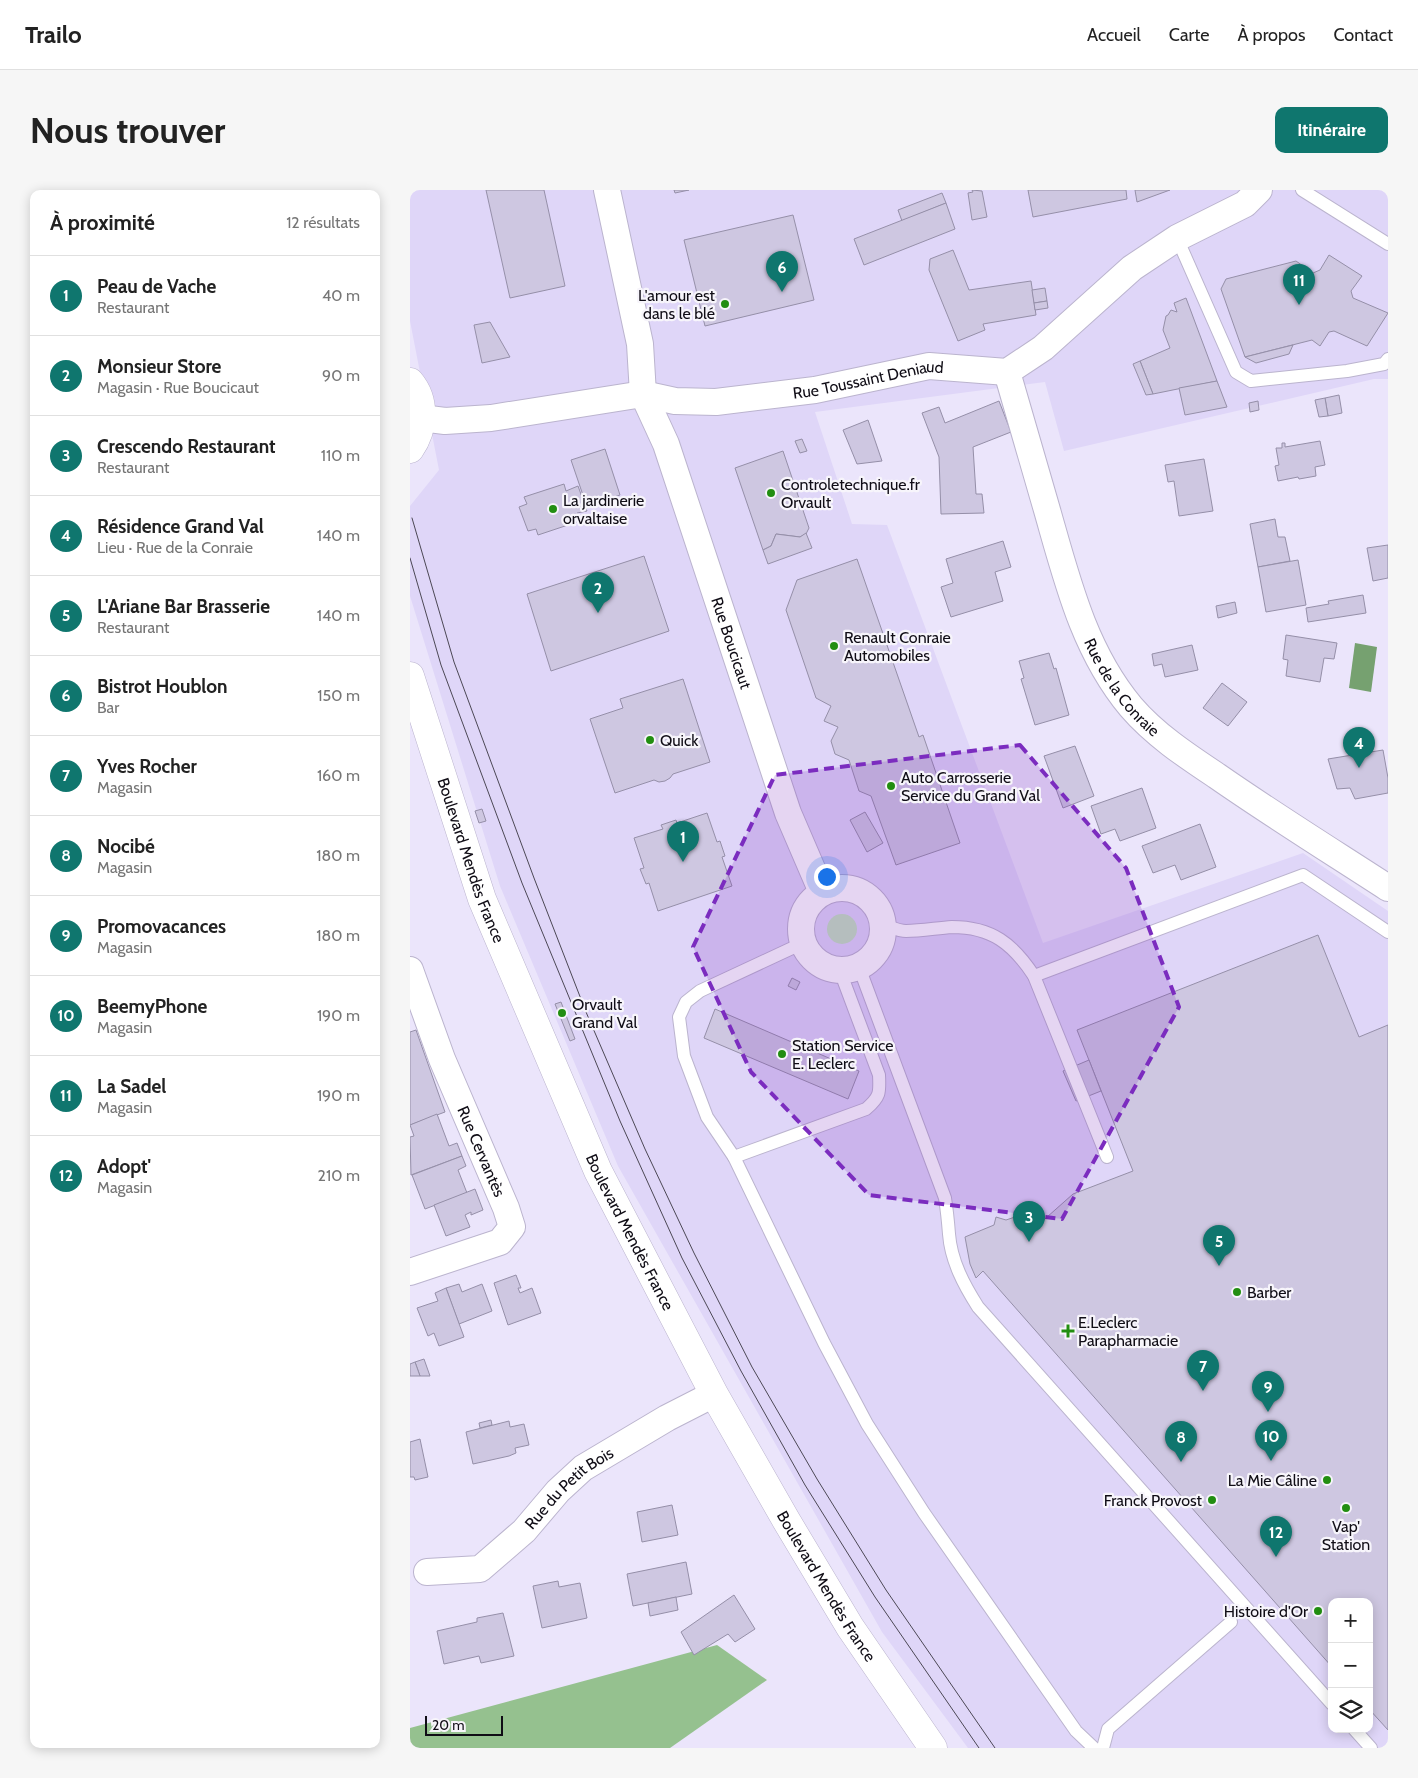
<!DOCTYPE html>
<html lang="fr">
<head>
<meta charset="utf-8">
<style>
  :root { --surface:#fff; --page:#f6f6f6; --text:#222; --muted:#767676; --line:#e0e0e0; --accent:#0f766e }
  body { margin:0; font-family:Cabin,sans-serif; background:var(--page); color:var(--text) }
  .controls { position:absolute; right:15px; bottom:15px; display:grid; overflow:hidden; border-radius:10px; box-shadow:0 2px 12px #0003 }
  .controls button { width:45px; height:45px; display:grid; place-items:center; padding:0; border:0; border-bottom:1px solid var(--line); background:var(--surface); color:var(--text); font:25px sans-serif }
  .scale { position:absolute; left:15px; bottom:12px; width:78px; box-sizing:border-box; padding-left:5px; border:2px solid #100d16; border-top:0; font-size:14px; line-height:18px; white-space:nowrap; color:#100d16; -webkit-text-stroke:4px #f7f5fb; paint-order:stroke }
  .you { position:absolute; left:416px; top:686px; width:18px; height:18px; margin:-12px; border:4px solid #fff; border-radius:50%; background:#1a73e8; box-shadow:0 0 0 8px #1a73e833 }
  .badge { display:grid; place-items:center; width:32px; height:32px; border-radius:50%; background:var(--accent); color:#fff; font-size:16px; font-weight:700 }
  .pin { position:absolute; translate:-50% -41px; filter:drop-shadow(0 1px 2px #0008) }
  .pin::after { content:''; position:absolute; top:26px; width:18px; height:15px; background:inherit; clip-path:polygon(0 0,100% 0,50% 100%) }
  .list { margin:0; padding:0; list-style:none }
  h2 { display:flex; justify-content:space-between; align-items:center; height:65px; margin:0; padding:0 20px; font-size:21px }
  h2 small { font-size:16px; font-weight:400; color:var(--muted) }
  .list li { display:grid; grid-template-columns:32px 1fr auto; gap:15px; align-items:center; box-sizing:border-box; height:80px; padding:0 20px; border-top:1px solid var(--line) }
  .list b { display:block; font-size:19px; white-space:nowrap }
  .list p { margin:0; font-size:16px; white-space:nowrap; color:var(--muted) }
  .list em { font-size:16px; font-style:normal; color:var(--muted) }
  .icon { flex:none; width:28px; height:28px; fill:none; stroke:currentColor; stroke-width:2; stroke-linecap:round; stroke-linejoin:round }
  .map { position:relative; flex:none; width:978px; height:1558px; overflow:hidden; border-radius:10px }
  header { display:flex; align-items:center; gap:30px; box-sizing:border-box; height:70px; padding:0 25px; background:var(--surface); border-bottom:1px solid var(--line) }
  header strong { font-size:24px }
  nav { display:flex; gap:28px; margin-inline-start:auto; font-size:18px }
  .intro { display:flex; align-items:center; justify-content:space-between; box-sizing:border-box; height:120px; padding:0 30px }
  h1 { margin:0; font-size:35px }
  .button { padding:12px 22px; border-radius:10px; background:var(--accent); color:#fff; font-size:18px; font-weight:700 }
  main { display:flex; gap:30px; padding:0 30px }
  aside { flex:1; background:var(--surface); border-radius:10px; box-shadow:0 2px 12px #0003 }
  .map>svg:first-child { display:block }
</style>
</head>
<body>
<header>
<strong>Trailo</strong>
<nav><a>Accueil</a><a>Carte</a><a>À propos</a><a>Contact</a></nav>
</header>
<div class="intro"><h1>Nous trouver</h1><a class="button">Itinéraire</a></div>
<main>
<aside>
<h2>À proximité<small>12 résultats</small></h2>
<ul class="list">
<li><span class="badge">1</span><div><b>Peau de Vache</b><p>Restaurant</p></div><em>40 m</em></li>
<li><span class="badge">2</span><div><b>Monsieur Store</b><p>Magasin · Rue Boucicaut</p></div><em>90 m</em></li>
<li><span class="badge">3</span><div><b>Crescendo Restaurant</b><p>Restaurant</p></div><em>110 m</em></li>
<li><span class="badge">4</span><div><b>Résidence Grand Val</b><p>Lieu · Rue de la Conraie</p></div><em>140 m</em></li>
<li><span class="badge">5</span><div><b>L'Ariane Bar Brasserie</b><p>Restaurant</p></div><em>140 m</em></li>
<li><span class="badge">6</span><div><b>Bistrot Houblon</b><p>Bar</p></div><em>150 m</em></li>
<li><span class="badge">7</span><div><b>Yves Rocher</b><p>Magasin</p></div><em>160 m</em></li>
<li><span class="badge">8</span><div><b>Nocibé</b><p>Magasin</p></div><em>180 m</em></li>
<li><span class="badge">9</span><div><b>Promovacances</b><p>Magasin</p></div><em>180 m</em></li>
<li><span class="badge">10</span><div><b>BeemyPhone</b><p>Magasin</p></div><em>190 m</em></li>
<li><span class="badge">11</span><div><b>La Sadel</b><p>Magasin</p></div><em>190 m</em></li>
<li><span class="badge">12</span><div><b>Adopt'</b><p>Magasin</p></div><em>210 m</em></li>
</ul>
</aside>
<div class="map">
<svg width="978" height="1558" viewBox="0 0 978 1558">
  <rect width="100%" height="100%" fill="#ebe5fb"/>
  <path fill="#dfd6f8" fill-rule="evenodd" d="M0 0H978V189H964L654 261 635 192 405 222 442 334 477 335 633 753 893 663 978 721V1558H558L472 1442 208 976 90 696 0 406V316L29 280 0 131ZM922 1412H959V1539H922Z"/>
  <circle fill="#c3e3be" cx="432" cy="739" r="15"/>
  <polygon fill="#95c18f" points="307,1455 357,1490 260,1558 0,1558 0,1538"/>
  <polygon fill="#76a170" points="945,453 967,457 961,502 939,498"/>
  <g fill="#cec7e1" stroke="#958fa8">
    <polygon points="76,0 134,0 155,96 100,108"/>
    <polygon points="264,0 279,0 265,3"/>
    <polygon points="562,0 572,1 577,27 562,30 558,3 563,2"/>
    <polygon points="618,0 716,0 717,9 623,27"/>
    <polygon points="725,0 760,0 727,12"/>
    <polygon points="532,3 536,13 492,31 488,20"/>
    <polygon points="536,13 545,39 454,75 444,49"/>
    <polygon points="383,25 404,110 295,136 274,50"/>
    <polygon points="543,60 559,100 621,91 626,125 573,134 575,140 548,151 519,80 520,69"/>
    <polygon points="919,65 952,86 941,101 943,108 978,123 957,156 924,141 919,142 910,156 902,150 835,167 811,99 816,89 886,71 903,83 910,80"/>
    <polygon points="635,98 637,111 624,113 622,100"/>
    <polygon points="776,108 807,191 743,204 730,171 760,158 753,140 756,126 758,125 761,120 767,122 764,113"/>
    <polygon points="637,111 638,118 625,120 624,113"/>
    <polygon points="80,132 100,167 72,173 64,135"/>
    <polygon points="883,155 879,164 846,173 835,167"/>
    <polygon points="730,171 743,204 736,205 723,174"/>
    <polygon points="807,191 817,217 775,225 769,198"/>
    <polygon points="929,205 932,223 918,226 915,208"/>
    <polygon points="915,208 918,226 909,227 905,210"/>
    <polygon points="589,211 601,242 563,257 566,304 572,304 574,323 531,324 529,267 512,223 529,217 535,233"/>
    <polygon points="848,211 849,220 840,222 839,213"/>
    <polygon points="458,230 472,271 447,274 433,240"/>
    <polygon points="392,249 397,261 390,263 385,251"/>
    <polygon points="910,251 915,275 905,277 906,286 889,289 888,287 868,291 865,276 869,275 866,258 872,258 872,253 875,253 875,257"/>
    <polygon points="195,259 210,305 177,317 161,270"/>
    <polygon points="373,261 399,338 396,344 390,347 366,344 361,356 353,360 325,278"/>
    <polygon points="794,269 803,321 769,326 764,291 758,292 755,275"/>
    <polygon points="154,294 156,301 168,296 177,321 167,323 170,331 128,345 126,339 118,341 109,317 117,314 114,307"/>
    <polygon points="865,329 868,347 875,347 880,371 848,377 840,334"/>
    <polygon points="396,343 402,358 358,374 353,360 361,356 366,344 390,347"/>
    <polygon points="593,351 601,377 585,382 593,411 541,427 531,397 543,393 536,369"/>
    <polygon points="978,355 978,388 963,391 957,358"/>
    <polygon points="234,366 259,441 141,481 117,404"/>
    <polygon points="447,369 509,547 513,545 550,653 486,675 461,606 449,601 439,570 425,564 421,551 428,537 414,531 421,516 406,508 376,420 387,390"/>
    <polygon points="888,370 896,415 856,422 848,377"/>
    <polygon points="953,405 956,423 898,432 896,418 919,414 918,411"/>
    <polygon points="825,412 827,423 808,428 806,416"/>
    <polygon points="876,445 927,453 924,469 914,468 910,492 876,486 878,470 873,469"/>
    <polygon points="782,455 788,480 755,487 752,474 744,476 742,464"/>
    <polygon points="639,463 644,479 646,478 659,525 625,535 611,489 614,488 609,471"/>
    <polygon points="273,489 300,572 263,584 260,588 255,591 249,592 244,590 205,603 180,529 213,518 210,509"/>
    <polygon points="812,493 837,512 818,536 793,518"/>
    <polygon points="665,556 684,606 653,618 634,566"/>
    <polygon points="973,560 978,588 978,603 945,609 940,598 927,599 918,569"/>
    <polygon points="732,598 746,638 710,651 705,639 691,644 681,616"/>
    <polygon points="72,619 76,631 69,633 65,621"/>
    <polygon points="455,622 473,653 457,662 440,630"/>
    <polygon points="297,623 307,652 310,651 315,666 312,667 322,696 248,721 239,693 236,694 230,679 234,678 224,648 253,639 251,635 266,630 267,633"/>
    <polygon points="790,634 806,677 771,690 765,675 743,683 732,656"/>
    <polygon points="908,745 949,847 978,835 978,1540 959,1519 959,1412 922,1412 922,1477 573,1081 566,1088 560,1074 555,1047 584,1035 586,1027 596,1030 605,1027 619,1043 663,1004 723,981 667,840"/>
    <polygon points="382,788 390,792 386,800 378,796"/>
    <polygon points="151,812 165,849 160,851 145,814"/>
    <polygon points="305,819 449,881 438,909 294,848"/>
    <polygon points="6,840 35,922 0,935 0,842"/>
    <polygon points="679,870 691,901 666,911 653,881"/>
    <polygon points="27,924 39,956 47,953 52,966 1,985 0,947 4,946 0,935"/>
    <polygon points="52,966 56,976 48,980 57,1003 15,1019 2,985"/>
    <polygon points="65,999 73,1020 61,1025 61,1022 55,1025 60,1037 36,1046 24,1015"/>
    <polygon points="106,1085 111,1098 108,1098 110,1103 122,1098 131,1123 98,1135 84,1093"/>
    <polygon points="49,1094 52,1102 72,1094 82,1121 49,1134 36,1098"/>
    <polygon points="36,1098 54,1147 29,1156 24,1143 18,1146 7,1118 28,1111 25,1103"/>
    <polygon points="14,1169 20,1186 10,1186 5,1172"/>
    <polygon points="5,1172 10,1186 0,1186 0,1174"/>
    <polygon points="81,1230 82,1235 70,1238 69,1233"/>
    <polygon points="99,1231 100,1237 114,1234 119,1255 105,1258 106,1263 99,1266 63,1274 56,1242"/>
    <polygon points="10,1249 18,1287 5,1290 4,1287 0,1287 0,1252"/>
    <polygon points="262,1315 268,1345 232,1352 227,1322"/>
    <polygon points="276,1372 282,1404 223,1416 217,1384"/>
    <polygon points="148,1391 149,1397 170,1393 177,1428 132,1438 123,1396"/>
    <polygon points="324,1405 345,1439 325,1452 318,1444 284,1465 271,1442"/>
    <polygon points="266,1407 268,1420 240,1426 238,1413"/>
    <polygon points="93,1423 104,1466 71,1473 69,1466 34,1474 27,1441 67,1432 67,1428"/>
  </g>
  <g fill="none" stroke-linecap="round" stroke-linejoin="round">
    <g stroke="#bbb4ce" stroke-width="14">
      <g id="lane">
        <polyline points="892,0 978,54"/>
        <polyline points="767,48 826,182 841,191 937,181 974,174 978,169"/>
        <path d="M473 735C480 737 489 741 496 741 511 741 527 738 542 737 582 737 603 754 624 786L697 967"/>
        <polyline points="393,753 290,801 276,812 269,827 274,866 297,927 324,967 414,1153 457,1234 514,1323 666,1541 684,1558"/>
        <path d="M449 777 535 1008C537 1021 538 1031 539 1044 541 1071 554 1095 568 1117L922 1514"/>
        <polyline points="624,786 893,685 978,742"/>
        <path d="M324 967 456 919C470 907 470 903 469 885L430 781"/>
        <polyline points="944,1539 961,1558"/>
        <polyline points="693,1558 698,1539 821,1432"/>
      </g>
    </g>
    <g stroke="#bbb4ce" stroke-width="28">
      <g id="street">
        <path id="s1" d="M197 0 230 154 233 204 256 254 378 623 412 702"/>
        <path id="s2" d="M597 182C610 228 624 274 637 320 657 390 674 461 721 517 745 545 777 566 807 586 863 625 921 661 978 698"/>
        <path id="s3" d="M11 228 35 231 81 228 233 204 265 211 306 212 405 200 519 176 597 182 633 158 722 78 767 48 835 14 849 0"/>
        <circle cx="432" cy="739" r="41"/>
        <path id="s4" d="M0 780 32 869 96 1018 102 1037 90 1052 0 1082"/>
        <path id="s5" d="M17 1382 70 1379 114 1341 148 1301 173 1278 257 1228 304 1204"/>
      </g>
    </g>
    <g stroke="#bbb4ce" stroke-width="29">
      <g id="secondary">
        <path d="M0 192C16 211 14 239 0 259"/>
        <path id="s6" d="M0 486 72 709 188 981 304 1204 376 1330 440 1437 523 1558"/>
      </g>
    </g>
    <use href="#lane" stroke="#fff" stroke-width="12"/>
    <use href="#street" stroke="#fff" stroke-width="26"/>
    <use href="#secondary" stroke="#fff" stroke-width="28"/>
    <g stroke="#4c4855" stroke-width="1">
      <polyline points="2,328 44,472 124,688 176,822 235,959 284,1063 342,1177 407,1289 476,1400 585,1558"/>
      <polyline points="0,368 31,475 112,693 210,931 272,1068 331,1181 395,1295 465,1407 569,1558"/>
    </g>
  </g>
  <path fill="#7b2cbf" fill-opacity="0.2" stroke="#7b2cbf" stroke-width="4" stroke-dasharray="10 6" stroke-linejoin="round" d="M610 555 716 678 769 817 652 1029 459 1005 341 882 283 757 365 585Z"/>
  <g fill="#228e11" stroke="#f7f5fb" stroke-width="2">
    <circle cx="315" cy="114" r="5"/>
    <circle cx="361" cy="303" r="5"/>
    <circle cx="143" cy="319" r="5"/>
    <circle cx="424" cy="456" r="5"/>
    <circle cx="240" cy="550" r="5"/>
    <circle cx="481" cy="596" r="5"/>
    <circle cx="152" cy="823" r="5"/>
    <circle cx="372" cy="864" r="5"/>
    <circle cx="827" cy="1102" r="5"/>
    <path d="M655.5 1133.5h5v5h5v5h-5v5h-5v-5h-5v-5h5z"/>
    <circle cx="917" cy="1290" r="5"/>
    <circle cx="802" cy="1310" r="5"/>
    <circle cx="936" cy="1318" r="5"/>
    <circle cx="908" cy="1421" r="5"/>
  </g>
  <g text-anchor="middle" stroke-width="4.5" stroke-linejoin="round" paint-order="stroke">
    <g font-size="16" fill="#100d16" stroke="#f7f5fb" text-anchor="start">
      <text x="305" y="111" text-anchor="end">L'amour est<tspan x="305" dy="18">dans le blé</tspan></text>
      <text x="371" y="300">Controletechnique.fr<tspan x="371" dy="18">Orvault</tspan></text>
      <text x="153" y="316">La jardinerie<tspan x="153" dy="18">orvaltaise</tspan></text>
      <text x="434" y="453">Renault Conraie<tspan x="434" dy="18">Automobiles</tspan></text>
      <text x="250" y="556">Quick</text>
      <text x="491" y="593">Auto Carrosserie<tspan x="491" dy="18">Service du Grand Val</tspan></text>
      <text x="162" y="820">Orvault<tspan x="162" dy="18">Grand Val</tspan></text>
      <text x="382" y="861">Station Service<tspan x="382" dy="18">E. Leclerc</tspan></text>
      <text x="837" y="1108">Barber</text>
      <text x="668" y="1138">E.Leclerc<tspan x="668" dy="18">Parapharmacie</tspan></text>
      <text x="907" y="1296" text-anchor="end">La Mie Câline</text>
      <text x="792" y="1316" text-anchor="end">Franck Provost</text>
      <text x="936" y="1342" text-anchor="middle">Vap'<tspan x="936" dy="18">Station</tspan></text>
      <text x="898" y="1427" text-anchor="end">Histoire d'Or</text>
    </g>
    <g font-size="16" fill="#100d16" stroke="#f7f5fb">
      <text dy="6" stroke="none"><textPath href="#s3" startOffset="452">Rue Toussaint Deniaud</textPath></text>
      <text dy="6" stroke="none"><textPath href="#s1" startOffset="472">Rue Boucicaut</textPath></text>
      <text dy="6" stroke="none"><textPath href="#s2" startOffset="338">Rue de la Conraie</textPath></text>
      <text dy="6" stroke="none"><textPath href="#s6" startOffset="194">Boulevard Mendès France</textPath></text>
      <text dy="6" stroke="none"><textPath href="#s4" startOffset="195">Rue Cervantès</textPath></text>
      <text dy="6" stroke="none"><textPath href="#s6" startOffset="599">Boulevard Mendès France</textPath></text>
      <text dy="6" stroke="none"><textPath href="#s5" startOffset="174">Rue du Petit Bois</textPath></text>
      <text dy="6" stroke="none"><textPath href="#s6" startOffset="1004">Boulevard Mendès France</textPath></text>
    </g>
  </g>
</svg>
<div class="controls">
<button>+</button>
<button>−</button>
<button><svg class="icon" aria-label="layers" viewBox="0 0 24 24"><path d="M12 4l9 5-9 5-9-5zM3 14l9 5 9-5"/></svg></button>
</div>
<div class="scale">20 m</div>
<div class="you"></div>
<div class="pin badge" style="left:273px;top:672px">1</div>
<div class="pin badge" style="left:188px;top:423px">2</div>
<div class="pin badge" style="left:619px;top:1052px">3</div>
<div class="pin badge" style="left:949px;top:578px">4</div>
<div class="pin badge" style="left:809px;top:1076px">5</div>
<div class="pin badge" style="left:372px;top:102px">6</div>
<div class="pin badge" style="left:793px;top:1201px">7</div>
<div class="pin badge" style="left:771px;top:1272px">8</div>
<div class="pin badge" style="left:858px;top:1222px">9</div>
<div class="pin badge" style="left:861px;top:1271px">10</div>
<div class="pin badge" style="left:889px;top:115px">11</div>
<div class="pin badge" style="left:866px;top:1367px">12</div>
</div>
</main>
</body>
</html>
